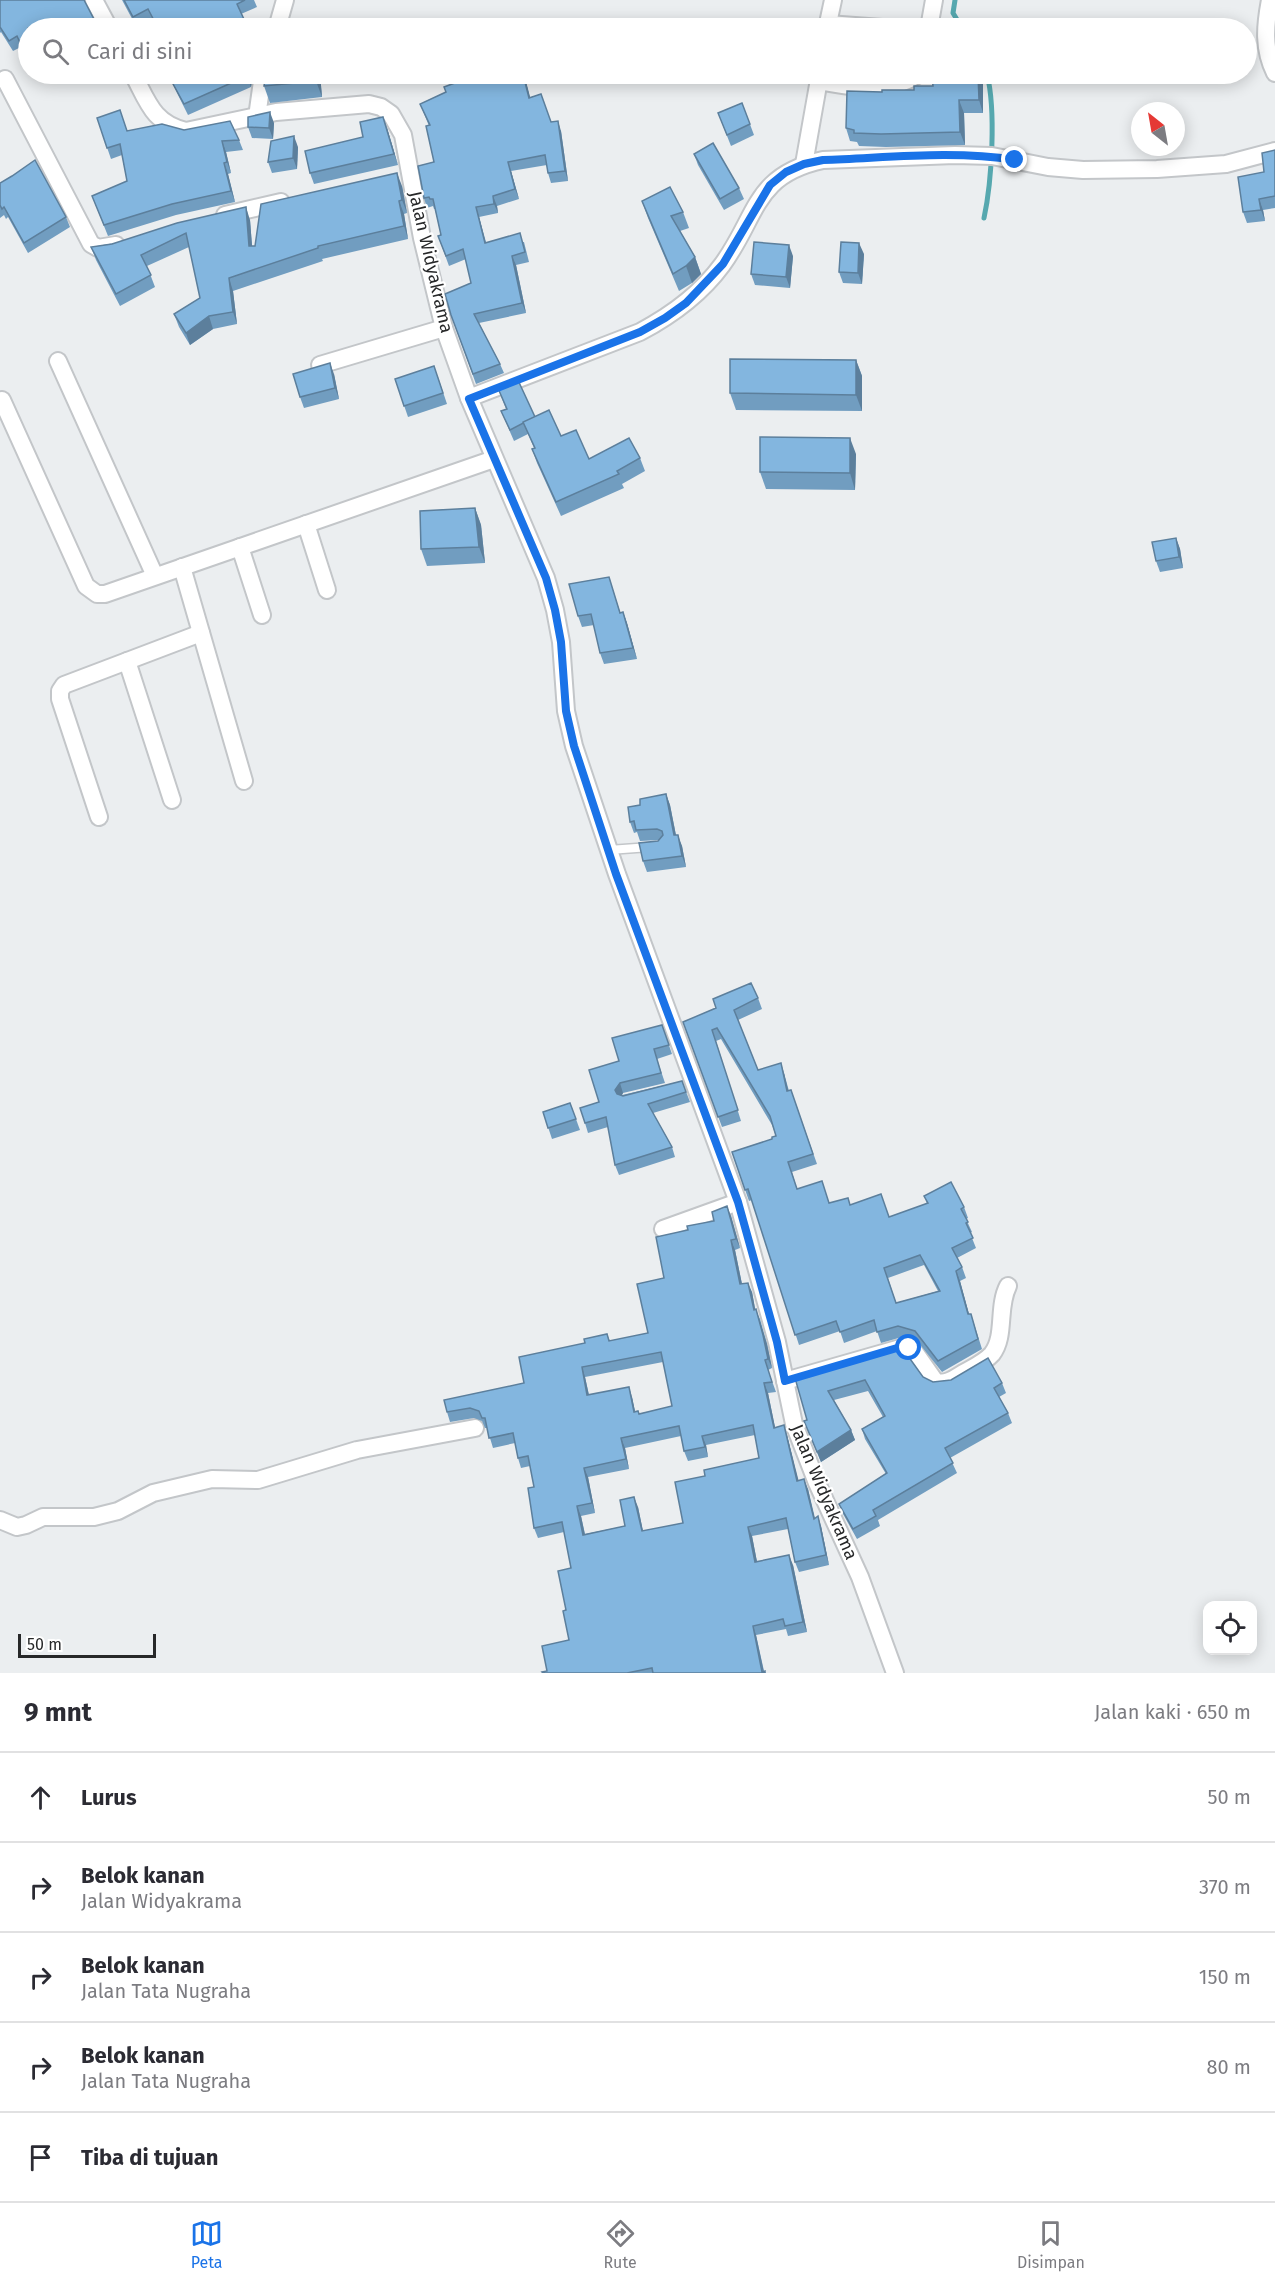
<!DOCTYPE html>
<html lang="id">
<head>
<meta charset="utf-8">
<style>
  :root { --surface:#fff; --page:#f2f2f3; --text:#2b2b33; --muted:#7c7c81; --line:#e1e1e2; --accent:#1a73e8 }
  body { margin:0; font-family:"Fira Sans",sans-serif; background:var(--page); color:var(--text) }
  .controls { position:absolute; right:18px; bottom:18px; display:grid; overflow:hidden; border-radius:12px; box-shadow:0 3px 15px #0003 }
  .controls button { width:54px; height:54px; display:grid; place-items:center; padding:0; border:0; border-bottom:2px solid var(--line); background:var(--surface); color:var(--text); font:30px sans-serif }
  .compass { position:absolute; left:1131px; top:102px; width:54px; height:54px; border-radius:50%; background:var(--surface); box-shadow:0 3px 15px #0003; rotate:329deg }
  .scale { position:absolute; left:18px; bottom:15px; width:138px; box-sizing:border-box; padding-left:6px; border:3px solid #272829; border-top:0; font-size:16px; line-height:21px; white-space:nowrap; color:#272829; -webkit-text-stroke:4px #fff; paint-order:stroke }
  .stop { position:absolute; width:18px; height:18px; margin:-14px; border:4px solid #1a73e8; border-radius:50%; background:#fff }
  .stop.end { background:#1a73e8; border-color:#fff; box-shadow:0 2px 6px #0008 }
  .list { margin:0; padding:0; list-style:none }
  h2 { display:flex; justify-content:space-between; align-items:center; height:78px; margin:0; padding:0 24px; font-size:26px }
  h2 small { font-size:20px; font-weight:400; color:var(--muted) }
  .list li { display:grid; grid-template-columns:39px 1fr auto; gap:18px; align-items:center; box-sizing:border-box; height:90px; padding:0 24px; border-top:2px solid var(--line) }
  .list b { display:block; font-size:22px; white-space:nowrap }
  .list p { margin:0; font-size:20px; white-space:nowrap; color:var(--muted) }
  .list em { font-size:20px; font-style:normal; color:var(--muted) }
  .icon { flex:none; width:33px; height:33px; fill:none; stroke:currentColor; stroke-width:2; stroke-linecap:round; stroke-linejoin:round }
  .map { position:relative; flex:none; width:1275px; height:1673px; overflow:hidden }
  .search { position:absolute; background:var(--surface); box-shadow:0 3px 15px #0003; left:18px; right:18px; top:18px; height:66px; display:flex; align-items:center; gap:15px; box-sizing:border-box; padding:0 21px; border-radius:33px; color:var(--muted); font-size:22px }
  .sheet { height:528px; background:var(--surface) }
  nav { display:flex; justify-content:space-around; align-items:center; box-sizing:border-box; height:84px; border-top:2px solid var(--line); background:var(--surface); font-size:16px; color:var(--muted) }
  nav a { display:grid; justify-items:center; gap:3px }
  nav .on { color:var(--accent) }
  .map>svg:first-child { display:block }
</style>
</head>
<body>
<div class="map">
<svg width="1275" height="1673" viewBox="0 0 1275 1673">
  <rect width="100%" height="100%" fill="#ebeef0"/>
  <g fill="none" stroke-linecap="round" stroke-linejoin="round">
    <g stroke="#56a8af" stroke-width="5">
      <polyline points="955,0 953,13 962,28"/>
      <path d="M984 218C992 181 996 110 987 74"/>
    </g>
    <g stroke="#c3c6c9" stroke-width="11">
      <polyline id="lane" points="609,850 650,847"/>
    </g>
    <g stroke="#c3c6c9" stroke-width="20">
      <g id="street">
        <polyline points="94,0 109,28"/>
        <path d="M1270 0C1265 26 1263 49 1275 73"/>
        <polyline points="828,24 882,28"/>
        <polyline points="277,28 285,0"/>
        <polyline points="827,28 833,0"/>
        <polyline points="929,28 934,0"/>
        <path d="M133 74C147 100 153 124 186 131L276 112 369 104 381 107 391 114 403 135 422 238 444 328 469 398 546 578 555 610 561 642 566 711 574 746 617 874 738 1202 777 1342 794 1424 817 1483 860 1577 895 1673"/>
        <polyline points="5,79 91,244 98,248 116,245"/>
        <path d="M818 81C856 87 884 96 919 74"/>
        <polyline points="257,117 263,74"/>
        <polyline points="804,164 820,74"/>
        <polyline points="225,215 281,202"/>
        <polyline points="58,361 155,576"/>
        <polyline points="320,365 444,328"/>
        <path d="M469 398 640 332C672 315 700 295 722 265 758 216 753 175 823 160L955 155 992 156 1048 167 1083 170 1157 169 1226 164 1275 151"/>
        <polyline points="2,400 86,586 97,594 105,594 494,459"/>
        <polyline points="306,524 327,590"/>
        <polyline points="240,547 262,615"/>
        <polyline points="182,567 244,781"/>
        <polyline points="127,661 172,800"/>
        <polyline points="99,817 60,699 60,691 64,685 201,633"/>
        <polyline points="663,1229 738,1202"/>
        <path d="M785 1381 904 1347 914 1351 935 1381C944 1385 952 1380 960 1375 970 1369 984 1363 992 1354 1006 1336 997 1307 1008 1286"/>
        <polyline points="0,1520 17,1527 26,1525 43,1517 94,1517 118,1511 153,1493 212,1479 258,1480 357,1450 475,1428"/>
      </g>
    </g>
    <use href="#lane" stroke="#fff" stroke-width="8"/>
    <use href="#street" stroke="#fff" stroke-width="16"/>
  </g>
  <g fill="#719dc0" fill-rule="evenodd">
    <polygon points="0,0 85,0 85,2 28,28 28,63 21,47 13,51 1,32 0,33"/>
    <polygon points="122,0 254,0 257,7 241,14 248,28 156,28 152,20 137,28"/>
    <polygon points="162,74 187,74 166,80"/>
    <polygon points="249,74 252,80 251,87 188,115 177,93 172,82"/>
    <polygon points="320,74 322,97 270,103 264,86"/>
    <polygon points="370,74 394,74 371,77"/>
    <polygon points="479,74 524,74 530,98 551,122 561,131 568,181 551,183 548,173 547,165 511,171 519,199 497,206 498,213 479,217 486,242 524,242 529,262 516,265 526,313 479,323 500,364 504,373 476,384 451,315 471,283 466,259 449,266 438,236 441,235 435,209 434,209 433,206 427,208 424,198 434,162 429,126 420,104 446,92"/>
    <polygon points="932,74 983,74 983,113 964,113 965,145 886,147 859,146 857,142 850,141 846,128 882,92 914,90 933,86"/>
    <polygon points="742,103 754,135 731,146 718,113"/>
    <polygon points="97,118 128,131 184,130 239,140 243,150 226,152 231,173 228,174 235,202 176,215 108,236 92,196 127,181 122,155 111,159"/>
    <polygon points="274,123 273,139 252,138 248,127"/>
    <polygon points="387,128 398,165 314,184 310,173 363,137"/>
    <polygon points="298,147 297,169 272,173 268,162"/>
    <polygon points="1275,150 1275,208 1263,210 1265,221 1247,223 1243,212"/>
    <polygon points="694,154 739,188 744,199 724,210 698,165"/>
    <polygon points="0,183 66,217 70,227 28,253 8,217 6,219 4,215 0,218"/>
    <polygon points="402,186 407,213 404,214 408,239 322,259 323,261 233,291 237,324 213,329 190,345 179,327 174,314 200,298 189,247 147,266 155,287 120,306 96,260 91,247 250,220 252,246 255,246"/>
    <polygon points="642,201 683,212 689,228 680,231 695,257 701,274 692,283 679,291 648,218"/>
    <polygon points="864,254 862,284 843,283 839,272"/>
    <polygon points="793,256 790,288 755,285 751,274"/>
    <polygon points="856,360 862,376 862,411 736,410 730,393"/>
    <polygon points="334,374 339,399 304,408 300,397"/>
    <polygon points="438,377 447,404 408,417 395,379"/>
    <polygon points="497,386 535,417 589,459 640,458 645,471 622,484 624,488 561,516 537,463 532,449 534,448 528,434 514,441 501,411 506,409"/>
    <polygon points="856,454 855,490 766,489 760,472"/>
    <polygon points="475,508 481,525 485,563 427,566 421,549"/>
    <polygon points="1176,538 1180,549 1183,568 1160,572 1156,561"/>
    <polygon points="609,577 620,612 623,612 627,623 637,659 604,664 600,653 594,625 582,627 578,616"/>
    <polygon points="666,794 670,805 676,835 682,846 686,867 647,872 643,861 659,840 640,841 637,832 634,833 630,822 640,805"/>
    <path d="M758 998 762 1009 738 1020 758 1070 784 1073 789 1091 791 1090 817 1164 792 1172 797 1189 830 1203 850 1205 889 1217 927 1204 924 1196 964 1207 968 1218 966 1219 972 1232 970 1233 976 1248 957 1258 962 1267 966 1278 960 1281 969 1314H971L982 1349 942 1372 918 1342 902 1337 881 1343 877 1331 844 1343 840 1331 799 1345 752 1200 749 1201 732 1152 772 1139 776 1136 772 1125 721 1039 716 1041 741 1121 722 1127 683 1022 716 1008ZM924 1265 938 1291 896 1303 888 1278Z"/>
    <polygon points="662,1025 672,1054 657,1059 665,1083 623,1093 622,1095 682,1081 690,1102 653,1113 672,1147 675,1157 619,1175 615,1165 608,1127 588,1133 585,1123 599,1102 619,1061"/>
    <polygon points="570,1103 580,1130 552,1139 543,1112"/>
    <path d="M731 1216 740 1248 735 1250 742 1284 752 1292 755 1309 760 1319 767 1344 772 1368 768 1370 776 1392 768 1393 775 1427 787 1435 798 1480 808 1489 815 1518 821 1526 829 1565 799 1572 795 1562 788 1529 752 1536 757 1562 793 1565 807 1632 788 1636 786 1629 756 1635 764 1671 766 1673H543L547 1671 569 1640 566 1610 571 1568 564 1532 538 1538 534 1528V1487L530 1466 521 1468 518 1458 515 1443 493 1448 487 1428H485L482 1421 474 1418 450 1422 447 1412 524 1383 585 1343 607 1334 610 1341 648 1333 664 1278 688 1230 714 1221ZM663 1362 672 1406 639 1414 638 1411H635L632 1397 589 1395 585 1377ZM755 1435 759 1458 705 1476 683 1523 643 1531 638 1507 625 1526 585 1534 581 1516 595 1513 588 1477 629 1469 625 1448 681 1436 684 1451 688 1461 708 1457 706 1445Z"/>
    <polygon points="923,1377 933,1382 1002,1383 1006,1393 999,1397 1008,1413 1012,1423 950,1458 957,1473 878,1520 880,1526 857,1539 843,1514 839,1504 886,1474 865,1439 862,1429 883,1417 868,1391 834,1400 851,1430 855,1440 821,1462 808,1431 807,1420 795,1378"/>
  </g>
  <g fill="#5c7f9c">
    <polygon points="247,74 249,74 252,80 251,87 247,76"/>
    <polygon points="316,74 320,74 322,97 316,81"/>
    <polygon points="523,74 524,74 533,108 529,98"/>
    <polygon points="978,74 983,74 983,113 979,100"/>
    <polygon points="959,100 964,113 965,145 960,132"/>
    <polygon points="270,112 274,123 273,139 269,128"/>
    <polygon points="383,117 387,128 398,165 394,154"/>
    <polygon points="558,121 561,131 568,181 565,171"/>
    <polygon points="294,136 298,147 297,169 293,158"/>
    <polygon points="222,141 226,152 231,173 227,162"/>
    <polygon points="508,162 511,171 519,199 515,189"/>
    <polygon points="224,163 228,174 235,202 231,191"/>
    <polygon points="397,173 402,186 407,213 402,200"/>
    <polygon points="493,196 497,206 498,213 494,204"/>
    <polygon points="1259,199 1263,210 1265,221 1261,210"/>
    <polygon points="399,201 404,214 408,239 404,226"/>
    <polygon points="246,207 250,220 253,258 249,246"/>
    <polygon points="476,207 479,217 488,252 485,243"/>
    <polygon points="859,243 864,254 862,284 858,273"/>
    <polygon points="789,245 793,256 790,288 786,277"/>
    <polygon points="512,256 516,265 526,313 522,303"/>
    <polygon points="695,257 701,274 692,283 686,266"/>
    <polygon points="229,278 233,291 237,324 233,312"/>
    <polygon points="209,316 213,329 190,345 186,333"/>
    <polygon points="856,360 862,376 862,411 856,395"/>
    <polygon points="330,363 334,374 339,399 335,388"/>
    <polygon points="850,438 856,454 855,490 850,473"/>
    <polygon points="475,508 481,525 485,563 479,547"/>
    <polygon points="1176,538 1180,549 1183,568 1179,557"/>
    <polygon points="623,612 627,623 637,659 633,648"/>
    <polygon points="666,794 670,805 678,846 674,835"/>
    <polygon points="678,835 682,846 686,867 682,856"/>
    <polygon points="781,1063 784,1073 791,1102 787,1091"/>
    <polygon points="620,1083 623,1093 619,1100 615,1090"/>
    <polygon points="727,1206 731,1216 740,1248 736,1239"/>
    <polygon points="731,1240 735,1250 744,1294 740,1284"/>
    <polygon points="956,1271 960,1281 972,1325 968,1314"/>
    <polygon points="748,1283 752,1292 757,1319 754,1310"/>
    <polygon points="756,1309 767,1344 772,1368 768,1359"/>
    <polygon points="582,1367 585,1377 591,1405 587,1395"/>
    <polygon points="764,1383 768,1393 777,1437 774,1428"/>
    <polygon points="629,1387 632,1397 637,1421 634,1412"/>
    <polygon points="784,1425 787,1435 801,1490 797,1481"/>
    <polygon points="851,1430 855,1440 821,1462 817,1452"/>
    <polygon points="702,1436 706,1445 708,1457 705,1447"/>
    <polygon points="621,1438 625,1448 629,1469 626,1459"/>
    <polygon points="584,1468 588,1477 595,1513 592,1503"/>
    <polygon points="804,1479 808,1489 817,1529 814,1519"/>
    <polygon points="634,1497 638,1507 645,1541 642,1531"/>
    <polygon points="577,1506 581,1516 587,1545 583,1535"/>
    <polygon points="818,1516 821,1526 829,1565 826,1555"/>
    <polygon points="748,1527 752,1536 759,1572 755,1562"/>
    <polygon points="789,1555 793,1565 807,1632 803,1622"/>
    <polygon points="753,1626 756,1635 764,1673 763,1673"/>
  </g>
  <g fill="#83b6df" stroke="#5c7f9c" stroke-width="1.5" fill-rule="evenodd">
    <polygon points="0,0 84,0 96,23 100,27 108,28 28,28 28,60 17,36 9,41 0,27"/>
    <polygon points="124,0 245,0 237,4 248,28 158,28 148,9 133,17"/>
    <polygon points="689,26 690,28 658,28"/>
    <polygon points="223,74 247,74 247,76 184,104 172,82"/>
    <polygon points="266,74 316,74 316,81 264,86"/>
    <polygon points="479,74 523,74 529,98 541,94 551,122 558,121 565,171 548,173 545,155 508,162 515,189 493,196 494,204 476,207 485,243 520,233 525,252 512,256 522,303 474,314 500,364 473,374 451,315 445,294 471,283 463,249 446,256 438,236 441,235 433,199 430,199 429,197 424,198 418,166 434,162 426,126 430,125 420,104 446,92 444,87"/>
    <polygon points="932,74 978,74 979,100 959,100 960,132 881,134 854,133 854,130 846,128 847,91 882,92 882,90 914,90 914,86 933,86"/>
    <polygon points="742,103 750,124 727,135 718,113"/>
    <polygon points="120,110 127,131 162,124 184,130 230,121 239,140 222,141 227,162 224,163 231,191 172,204 104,225 92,196 127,181 120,144 107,148 97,118"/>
    <polygon points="270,112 269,128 248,127 248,117"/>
    <polygon points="383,117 394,154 310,173 305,151 363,137 360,122"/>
    <polygon points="294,136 293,158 268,162 271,141"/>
    <polygon points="713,143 739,188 720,199 694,154"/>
    <polygon points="1275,150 1275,196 1259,199 1261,210 1243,212 1238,177 1264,172 1262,153"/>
    <polygon points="35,160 66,217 24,243 4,207 2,209 0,205 0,183 12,176"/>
    <polygon points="397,173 402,200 399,201 404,226 318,246 318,248 229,278 233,312 209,316 186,333 174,314 200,298 186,233 141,255 151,275 116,294 91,247 112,244 177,223 246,207 249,246 255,246 261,204"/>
    <polygon points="670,187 683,212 671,216 695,257 686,266 673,274 642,201"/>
    <polygon points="754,242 789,245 786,277 751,274"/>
    <polygon points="841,242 859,243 858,273 839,272"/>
    <polygon points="730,359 856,360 856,395 730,393"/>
    <polygon points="330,363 335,388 300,397 293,374"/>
    <polygon points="434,366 443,393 404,406 395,379"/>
    <polygon points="517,378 535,417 510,430 501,411 507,409 497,386"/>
    <polygon points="549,410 561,436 576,430 589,459 629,438 640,458 617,471 619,474 556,502 532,449 535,448 523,422"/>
    <polygon points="760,437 850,438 850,473 760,472"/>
    <polygon points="475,508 479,547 421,549 420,511"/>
    <polygon points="1176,538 1179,557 1156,561 1152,542"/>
    <polygon points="609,577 620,613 623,612 633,648 600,653 591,614 578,616 569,584"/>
    <polygon points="666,794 674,835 678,835 682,856 643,861 639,843 658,841 663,835 662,831 657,829 636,830 634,821 630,822 628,807 640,805 640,799"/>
    <path d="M751 983 758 998 734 1010 758 1070 781 1063 787 1091 791 1090 813 1154 788 1162 797 1189 822 1181 829 1203 848 1198 850 1205 881 1194 889 1217 928 1203 924 1196 951 1182 964 1207 961 1209 968 1222 966 1223 973 1238 952 1248 962 1267 956 1271 968 1314H971L978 1339 938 1361 915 1331 898 1326 877 1332 874 1320 840 1332 836 1321 795 1335 748 1189 745 1190 732 1152 772 1139V1137L776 1136 770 1116 717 1028 712 1030 738 1110 718 1117 683 1022 716 1008 713 999ZM920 1255 940 1291 896 1303 884 1268Z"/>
    <polygon points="662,1025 669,1045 654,1049 661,1073 620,1083 615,1090 617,1094 623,1096 682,1081 686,1092 648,1104 672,1147 615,1165 606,1117 585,1123 580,1108 599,1102 589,1070 619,1061 612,1038"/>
    <polygon points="570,1103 576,1119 548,1128 543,1112"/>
    <path d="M727 1206 736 1239 731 1240 740 1284 748 1283 754 1310 756 1309 763 1335 768 1359 765 1360 772 1382 764 1383 774 1428 784 1425 797 1481 804 1479 814 1519 818 1516 826 1555 795 1562 786 1518 748 1527 755 1562 789 1555 803 1622 785 1626 783 1619 753 1626 762 1672 765 1671V1673H653L652 1668 627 1673H543L542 1672 547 1671 542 1646 569 1640 563 1611 566 1610 558 1571 571 1568 562 1522 534 1528 528 1488 534 1487 528 1456 518 1458 513 1433 489 1438 485 1418H482L479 1411 470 1408 447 1412 444 1400 524 1383 519 1357 585 1343 584 1339 607 1334 609 1341 648 1333 637 1284 664 1278 656 1237 688 1230 687 1226 714 1221 712 1212ZM661 1352 672 1406 639 1414 638 1411 634 1412 629 1387 587 1395 582 1367ZM753 1425 759 1458 704 1470 705 1476 675 1482 683 1523 642 1531 634 1497 620 1500 625 1526 583 1535 577 1506 592 1503 584 1468 626 1459 621 1438 679 1426 684 1451 705 1447 702 1436Z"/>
    <polygon points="900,1348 903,1349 923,1377 933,1382 951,1380 988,1358 1002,1383 994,1388 1008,1413 945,1448 953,1463 873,1510 876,1516 853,1529 839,1504 887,1473 862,1429 885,1416 865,1380 828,1391 851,1430 817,1452 804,1421 807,1420 795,1378"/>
  </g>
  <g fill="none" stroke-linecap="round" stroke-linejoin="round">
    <path stroke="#1a73e8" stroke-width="8" d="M909 1348H897L785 1381 777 1342 738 1202 616 874 574 746 566 711 561 642 555 610 546 578 469 399 640 332 665 318 686 303 723 264 770 185 786 172 804 164 823 160C887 158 952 150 1015 160"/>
  </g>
  <g text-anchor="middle" stroke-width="4.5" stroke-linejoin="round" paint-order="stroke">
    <g font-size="18" fill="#272829" stroke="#fff">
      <text transform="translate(431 262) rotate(77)" y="6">Jalan Widyakrama</text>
      <text transform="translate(824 1492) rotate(67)" y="6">Jalan Widyakrama</text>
    </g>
  </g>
</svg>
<div class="controls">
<button><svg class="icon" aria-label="locate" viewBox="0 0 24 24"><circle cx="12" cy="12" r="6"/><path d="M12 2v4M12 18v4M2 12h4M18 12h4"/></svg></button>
</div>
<svg class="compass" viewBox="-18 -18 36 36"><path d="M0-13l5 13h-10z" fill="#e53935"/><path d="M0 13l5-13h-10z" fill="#7c7c81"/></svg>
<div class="scale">50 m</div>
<div class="stop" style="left:909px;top:1348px"></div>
<div class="stop end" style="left:1015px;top:160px"></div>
<div class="search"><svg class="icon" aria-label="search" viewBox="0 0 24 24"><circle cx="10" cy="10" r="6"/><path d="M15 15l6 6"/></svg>Cari di sini</div>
</div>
<section class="sheet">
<h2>9 mnt<small>Jalan kaki · 650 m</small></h2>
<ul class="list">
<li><svg class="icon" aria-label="ahead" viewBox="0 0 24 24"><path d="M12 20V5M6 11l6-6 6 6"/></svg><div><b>Lurus</b></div><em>50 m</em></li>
<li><svg class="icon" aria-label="right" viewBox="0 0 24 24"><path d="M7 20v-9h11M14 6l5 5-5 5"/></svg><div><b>Belok kanan</b><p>Jalan Widyakrama</p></div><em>370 m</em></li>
<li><svg class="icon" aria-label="right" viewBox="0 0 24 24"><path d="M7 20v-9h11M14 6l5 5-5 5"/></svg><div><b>Belok kanan</b><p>Jalan Tata Nugraha</p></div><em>150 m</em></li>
<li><svg class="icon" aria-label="right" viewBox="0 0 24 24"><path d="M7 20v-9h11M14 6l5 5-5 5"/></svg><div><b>Belok kanan</b><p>Jalan Tata Nugraha</p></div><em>80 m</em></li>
<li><svg class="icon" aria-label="arrive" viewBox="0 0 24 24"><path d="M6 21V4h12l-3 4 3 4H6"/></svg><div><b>Tiba di tujuan</b></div></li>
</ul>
</section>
<nav>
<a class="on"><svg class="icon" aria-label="map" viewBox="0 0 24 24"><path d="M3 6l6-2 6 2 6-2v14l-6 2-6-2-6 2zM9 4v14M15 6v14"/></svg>Peta</a>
<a><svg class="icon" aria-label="directions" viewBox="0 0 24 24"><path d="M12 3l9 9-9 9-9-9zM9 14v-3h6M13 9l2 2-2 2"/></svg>Rute</a>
<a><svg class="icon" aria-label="saved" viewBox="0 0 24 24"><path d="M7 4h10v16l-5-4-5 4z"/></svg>Disimpan</a>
</nav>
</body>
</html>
